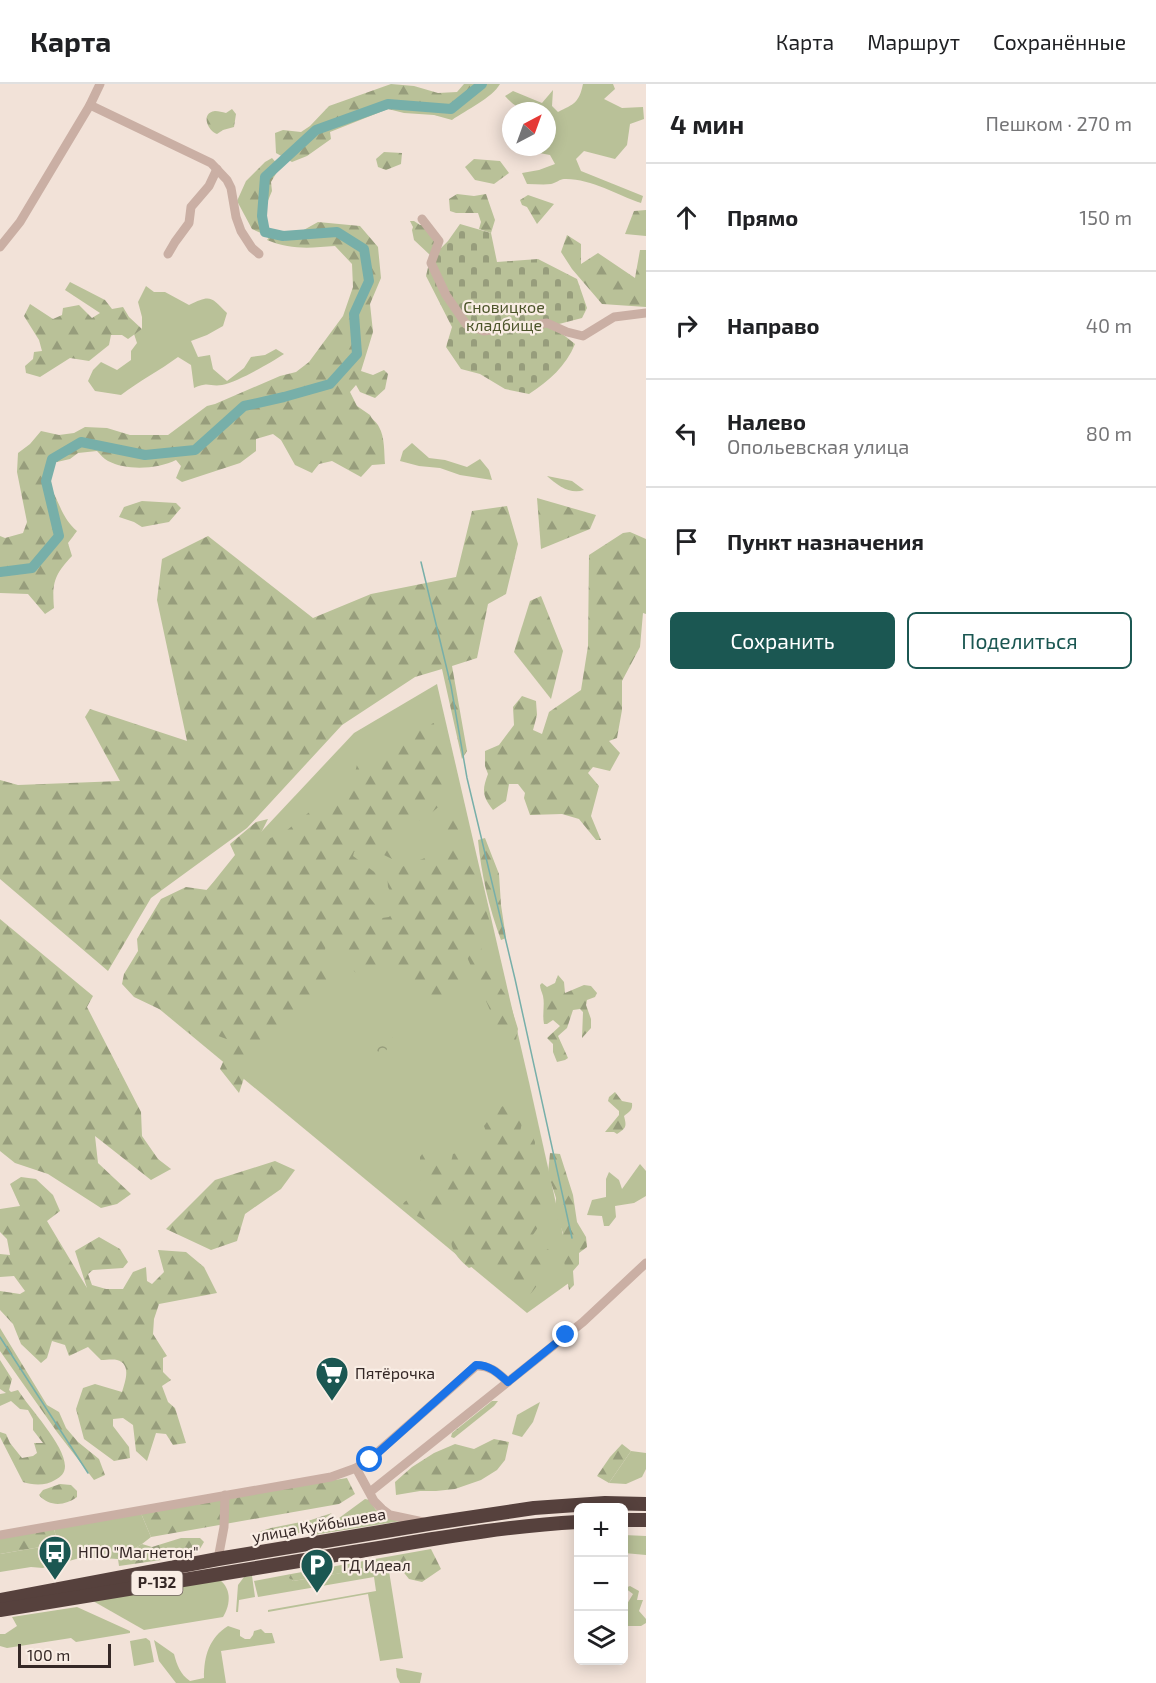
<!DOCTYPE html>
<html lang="ru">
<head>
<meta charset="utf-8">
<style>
  :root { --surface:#fff; --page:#f6f6f6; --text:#202124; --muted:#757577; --line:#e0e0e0; --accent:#1b5752 }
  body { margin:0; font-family:"Exo 2",sans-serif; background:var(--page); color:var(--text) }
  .controls { position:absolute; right:18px; bottom:18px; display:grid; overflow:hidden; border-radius:9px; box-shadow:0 3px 15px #0003 }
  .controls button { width:54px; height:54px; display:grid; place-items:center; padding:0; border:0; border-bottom:2px solid var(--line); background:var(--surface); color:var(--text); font:30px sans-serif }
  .compass { position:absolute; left:502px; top:18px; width:54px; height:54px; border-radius:50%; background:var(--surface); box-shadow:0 3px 15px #0003; rotate:41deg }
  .scale { position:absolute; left:18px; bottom:15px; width:93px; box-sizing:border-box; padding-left:6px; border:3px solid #352826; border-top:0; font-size:16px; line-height:21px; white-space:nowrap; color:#352826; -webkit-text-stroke:4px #f9ede4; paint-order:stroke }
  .stop { position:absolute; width:18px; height:18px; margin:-14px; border:4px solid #1a73e8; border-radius:50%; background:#fff }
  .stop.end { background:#1a73e8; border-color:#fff; box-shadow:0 2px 6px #0008 }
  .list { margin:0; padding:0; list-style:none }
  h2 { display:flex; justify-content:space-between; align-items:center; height:78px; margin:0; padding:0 24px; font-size:26px }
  h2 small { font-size:20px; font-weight:400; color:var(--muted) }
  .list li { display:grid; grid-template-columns:39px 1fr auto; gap:18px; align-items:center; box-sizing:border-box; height:108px; padding:0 24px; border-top:2px solid var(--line) }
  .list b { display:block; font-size:22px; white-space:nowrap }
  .list p { margin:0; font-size:20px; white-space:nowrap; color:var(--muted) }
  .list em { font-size:20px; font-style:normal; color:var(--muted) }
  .actions { display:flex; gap:12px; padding:18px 24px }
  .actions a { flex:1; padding:14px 0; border:2px solid var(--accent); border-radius:9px; text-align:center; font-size:21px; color:var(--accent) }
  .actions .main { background:var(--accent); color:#fff }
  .icon { flex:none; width:33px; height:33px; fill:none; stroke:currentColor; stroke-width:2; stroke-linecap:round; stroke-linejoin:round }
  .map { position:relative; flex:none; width:646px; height:1599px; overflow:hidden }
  header { display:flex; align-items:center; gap:36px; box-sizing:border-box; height:84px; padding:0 30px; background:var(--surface); border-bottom:2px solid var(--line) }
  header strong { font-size:28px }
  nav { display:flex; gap:33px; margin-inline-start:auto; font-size:21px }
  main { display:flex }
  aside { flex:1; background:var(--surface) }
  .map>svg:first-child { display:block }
</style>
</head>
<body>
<header>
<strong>Карта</strong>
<nav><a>Карта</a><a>Маршрут</a><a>Сохранённые</a></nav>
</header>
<main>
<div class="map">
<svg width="646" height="1599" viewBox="0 0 646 1599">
  <defs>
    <pattern id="forest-firs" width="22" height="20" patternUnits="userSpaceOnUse" patternTransform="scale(1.5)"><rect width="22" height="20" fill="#b9c198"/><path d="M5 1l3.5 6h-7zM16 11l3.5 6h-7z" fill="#979d7c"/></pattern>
    <pattern id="cemetery-stones" width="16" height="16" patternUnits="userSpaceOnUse" patternTransform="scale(1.5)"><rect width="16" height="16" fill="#b9c198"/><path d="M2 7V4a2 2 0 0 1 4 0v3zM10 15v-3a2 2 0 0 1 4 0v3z" fill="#979d7c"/></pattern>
    <pattern id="park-crowns" width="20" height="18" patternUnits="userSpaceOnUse" patternTransform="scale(1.5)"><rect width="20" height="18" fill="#b9c198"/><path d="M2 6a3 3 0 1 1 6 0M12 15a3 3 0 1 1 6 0" fill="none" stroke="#979d7c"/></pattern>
  </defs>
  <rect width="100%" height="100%" fill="#f2e2d8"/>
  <g fill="#b9c198">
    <path d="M583 0H613L615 5 604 15 622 24 643 23 644 35 630 40 627 61 615 75 584 67 576 75 581 87 643 112 641 119C617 111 590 94 564 95 560 95 556 99 551 100 544 101 535 100 527 100L522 89 539 86 555 80 550 71 523 66 532 63H547V41H550L547 36V27C528 27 518 27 505 12L513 7 542 19 553 6 552 22 558 28C574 20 579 19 583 0Z"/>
    <path d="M146 202 154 208H165L189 221C211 210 211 213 227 229L223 242 207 251 191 257 198 273 210 271 213 285 227 297 244 284 251 273 265 271 276 265 284 270C270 279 238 298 222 301 209 303 209 297 194 304L191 281 178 273C159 287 139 297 121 311L95 307 88 297 93 286 101 278 117 286 131 276V267L137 259 134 250 142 245V233L138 218Z"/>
    <polygon points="412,359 429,374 445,376 467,383 480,375 489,386 492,396 460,391 440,384 419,382 400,377 403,367"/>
    <path d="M547 392 572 397 584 406C570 411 557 401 547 392Z"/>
    <polygon points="437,600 529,998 573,1196 527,1229 123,895 354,649"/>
    <polygon points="640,1080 646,1087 646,1112 634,1119 615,1122 616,1133 609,1142 604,1142 602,1132 587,1131 592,1116 606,1113 606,1095 609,1088 619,1096 622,1105"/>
    <polygon points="540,1318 533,1338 522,1353 512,1350 517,1331"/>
    <polygon points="631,1367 646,1369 646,1385 642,1393 626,1400 609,1399"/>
    <path d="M365 1415 370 1416C376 1430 386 1435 401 1437L313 1451 335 1437Z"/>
    <polygon points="140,1427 151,1453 142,1460 130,1467 118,1475 83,1473 69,1477 62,1477 43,1484 31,1483 0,1488 0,1470 58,1460 54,1445"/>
    <polygon points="388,1481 403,1574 380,1577 368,1510 268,1528 268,1526 376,1507 374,1493 258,1513 254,1497 291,1490 290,1494 293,1497"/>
    <polygon points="252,1492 255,1513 239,1516 238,1528 236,1528 238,1501 244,1493"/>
    <path d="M217 1494C232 1503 231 1520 223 1533L144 1546 93 1517Z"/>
    <polygon points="630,1502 639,1507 637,1516 643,1516 639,1527 646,1535 646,1539 641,1542 624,1542 624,1525 633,1510 625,1504"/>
    <polygon points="77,1523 130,1547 130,1549 76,1558 71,1554 7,1564 0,1562 0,1550 5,1550 17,1542 12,1533"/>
    <path d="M228 1542 240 1546V1552L245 1555H250L253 1551 254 1547 261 1545 265 1549H272L275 1559 221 1567 226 1599H176L159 1577 154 1556 174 1570C177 1581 180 1590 190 1597L204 1594C204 1572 209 1554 228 1542Z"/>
    <polygon points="146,1554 150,1557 154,1578 134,1582 130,1557"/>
    <polygon points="396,1584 422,1589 420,1599 400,1599 397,1593"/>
  </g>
  <g fill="url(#forest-firs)">
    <path d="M391 0 414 2 438 9 457 8 464 0H500C492 14 466 26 452 36L434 31 404 29 388 25 330 48 331 55 307 72 292 78 276 69 275 49 283 46 301 48 310 42 329 22Z"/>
    <path d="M232 25 236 30 234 43 223 46 217 50C208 47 200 29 215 27 219 27 222 28 226 29Z"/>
    <polygon points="384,68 402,69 401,80 386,86 378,83 376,75"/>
    <polygon points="272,74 280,83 271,98 272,107 267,119 263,150 252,145 237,117 246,97 265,78"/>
    <polygon points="474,75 500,77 509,89 494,100 475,96 465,83"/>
    <polygon points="457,110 474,112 486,110 495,136 491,149 479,145 481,138 478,129 456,129 450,127 449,115"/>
    <polygon points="528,111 554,120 537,140 527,123 522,121 520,116"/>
    <polygon points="646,126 646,152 625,150 634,127"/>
    <polygon points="410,137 414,137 420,141 424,141 438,156 430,171 414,156 412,146 413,143"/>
    <path d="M318 138 360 142 378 163 381 194 370 220 373 248 361 287 373 291 384 286 388 290 385 305 375 314 360 308 356 301 350 308 357 322 370 331C372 336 377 338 379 343 385 353 384 369 385 380L372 381 361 393 332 377 319 380 312 389 295 381 281 356 273 350 256 355V367L240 379 182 398 176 394 181 382 176 376C158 385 127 387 108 377 104 375 100 370 97 367L78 369 70 375 57 378 52 375 47 398C59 415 61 434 77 447L68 459 72 472C54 491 52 499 54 524L45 530 28 510 0 509V452L5 454 23 449 27 438 17 388 18 369 30 360 41 347 59 351 74 349 85 343 107 344 130 351H168L207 322 215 320 280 292 296 288 309 278 343 232 353 203 352 180 335 162C310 164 291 166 267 156L270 152 284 157Z"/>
    <polygon points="567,151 581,160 581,180 598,169 635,194 640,166 646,166 646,223 602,220 572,185 561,168"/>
    <polygon points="70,198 105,216 112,225 123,223 129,233 142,245 128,255 122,251 111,251 109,261 89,277 70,274 40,293 26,289 25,282 33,275 34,268 42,267 39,256 24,232 30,220 53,235 62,231 63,224 79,221 92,234 100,229 65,206"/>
    <polygon points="537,414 596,431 590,445 541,465"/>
    <polygon points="142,417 176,419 181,424 169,438 142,443 134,438 119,433 124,423"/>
    <polygon points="507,422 518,460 506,510 488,520 477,574 452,582 467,667 462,675 442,585 415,593 342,641 247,744 151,814 108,887 0,795 0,696 18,701 120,697 85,633 90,625 187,657 157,516 162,475 208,452 313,534 371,510 456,493 472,427"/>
    <path d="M630 448 646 455V530L643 529 640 563 622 597V626L617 654 609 657 620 669 610 687 593 683 588 689 599 702 591 732 601 756H596L579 735 562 730 530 731 524 714 525 709 518 700H509L506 717 493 726C482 712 482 706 488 690L485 682V667L499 661 514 641 513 623 522 612 536 617 537 631 533 646 542 650 549 628 581 606 588 562 589 471 623 449Z"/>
    <polygon points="541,512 563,567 551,615 514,568 530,517"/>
    <path d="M434 639 435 652 445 668 441 682C443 687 449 694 449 700 452 723 413 740 396 750V769L392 775 366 762 354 768 353 772 377 790 381 797 376 804 359 792 353 793 378 824 382 834 389 833 398 823 388 803 387 788 402 798 396 785 425 774 445 775 449 770 445 739 454 730 463 764 479 794 472 811 484 821 490 838 489 850 481 863 483 878 509 916 518 945 516 956 511 958 496 940 467 873H461L456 877 461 907 453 913 437 915 421 911 395 879 357 890 340 873 323 841 328 853 322 879 332 898 331 905 287 934 263 958 253 961 245 971 244 994 239 1009 220 985 232 957 210 949 190 950 178 934 134 913 122 900 124 890 138 867 137 855 161 815 186 803 207 806 235 771 230 760 256 738 268 735 258 755 264 757 286 747 323 717 350 708 359 673 393 676 411 647Z"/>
    <path d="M485 754 499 790 501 821 506 854 501 856C489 824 481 789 478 756Z"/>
    <polygon points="0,835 93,912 87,923 141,1028 142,1052 158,1075 171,1085 151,1096 95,1052 98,1079 131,1110 117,1120 101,1124 48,1090 15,1079 0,1067"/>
    <path d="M558 891 564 898 565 909 584 901 591 902 597 909 595 913 587 916 586 921 591 935V944L582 954 583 928 580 925 573 926 567 944 558 952 568 974 565 976 557 978 553 968V960L547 954 560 942 553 936 547 940H544C542 930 545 921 543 912 542 908 540 905 540 901L542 899 547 903 555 899Z"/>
    <path d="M615 1008 622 1017 632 1019C633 1026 629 1028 624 1032 627 1043 626 1044 617 1050L614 1048H605L619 1031V1027L608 1017 609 1013Z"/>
    <path d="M503 1022 523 1034 520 1048 522 1050 531 1049 535 1058 534 1077 540 1088 539 1106 542 1118 537 1128C544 1139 536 1146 530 1155L551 1167 548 1188C538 1196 535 1209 523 1216L513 1208 493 1178H484L469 1184C461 1177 445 1163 454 1150 456 1146 462 1143 466 1141L461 1131 447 1122 441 1137 435 1141 411 1129 403 1120C412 1109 422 1116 434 1114L439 1106 427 1101 420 1096 422 1091 430 1088 420 1077V1073L423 1069 432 1068 441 1075 451 1078 453 1070 456 1069 477 1071 488 1065 499 1070 500 1068 489 1056 484 1042 496 1026Z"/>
    <polygon points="550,1069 560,1070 573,1111 577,1138 586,1153 587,1163 579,1169 579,1180 573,1187 574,1201 569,1206 561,1159 563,1149 556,1131 556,1114 548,1089"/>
    <polygon points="275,1077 295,1086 281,1105 245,1130 237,1157 211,1166 166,1145 215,1096"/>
    <path d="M21 1093 36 1095 53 1111 60 1127 47 1137 87 1204 75 1167 99 1153 120 1165 128 1178 123 1184 93 1186 88 1190 92 1201 106 1205H123L133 1188 146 1183 147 1197 152 1200 164 1188 158 1166 186 1168 204 1183 217 1209 159 1220 154 1235 153 1250 167 1272 163 1274V1288L171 1296 162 1302 168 1318 175 1324 186 1359 173 1361 166 1350 156 1349 147 1377 136 1367 133 1341 123 1334 113 1335V1342L129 1363 130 1374 114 1377 84 1355 76 1325 83 1304 95 1300 122 1308C125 1298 132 1280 117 1276 113 1275 106 1276 101 1276L88 1263 69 1272 65 1261 52 1257 47 1274 41 1279 21 1260 13 1240 0 1226V1207L20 1210 25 1207 14 1192 0 1193V1170L10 1171 7 1155 0 1148V1125L20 1122 10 1100Z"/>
    <polygon points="0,1244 47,1321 59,1328 66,1344 78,1358 99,1375 105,1391 94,1396 57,1348 0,1267"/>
    <path d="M0 1276 12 1295 9 1306 11 1308 18 1306C29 1324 65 1361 65 1382 65 1389 61 1393 55 1396 46 1402 32 1401 23 1398L0 1353V1348L6 1350 10 1359 22 1374 33 1372 37 1369 34 1359H43L33 1346V1335L28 1326 20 1325 11 1317 0 1322V1310L6 1309 0 1305Z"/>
    <polygon points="492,1317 498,1317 494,1322 454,1354 451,1353 452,1349"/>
    <polygon points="494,1355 509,1358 505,1376 497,1386 481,1396 455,1405 436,1407 420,1407 396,1411 395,1398 412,1383 434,1369 455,1360 474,1365"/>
    <polygon points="622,1360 631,1367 609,1399 597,1392 610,1373"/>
    <polygon points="347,1394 355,1410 339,1420 151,1453 140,1427"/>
    <path d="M60 1400 71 1401 77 1407V1413C65 1422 49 1423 39 1411L43 1406Z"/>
    <path d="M332 1429C307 1448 293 1455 262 1454L258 1448 271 1444 311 1436Z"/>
    <polygon points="54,1445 58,1460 0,1470 0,1454"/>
    <polygon points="624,1451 646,1452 646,1471 624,1469"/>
    <polygon points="181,1454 200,1454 204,1458 198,1468 168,1475 119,1482 118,1475 130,1467 142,1460 152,1463"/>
    <polygon points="431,1465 441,1485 422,1498 409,1495 397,1480 293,1497 289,1494 291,1490"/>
  </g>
  <path fill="url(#cemetery-stones)" d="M460 140 491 149 497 178 538 175 577 195 587 224 582 234 559 240 556 245 575 260C566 282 549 297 529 310L505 305 480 290 461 285 446 263 452 243 426 192 430 175 448 157Z"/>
  <polygon fill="url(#park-crowns)" points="385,948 395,956 382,971 372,963"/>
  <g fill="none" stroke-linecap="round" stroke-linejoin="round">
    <g stroke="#77afa9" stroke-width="1.5">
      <polyline points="421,478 451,602 467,694 515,895 572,1154"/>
      <polyline points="0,1253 88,1389"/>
    </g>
    <polyline stroke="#77afa9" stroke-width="10" points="0,488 32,484 59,452 46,397 52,375 81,358 145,371 195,366 244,322 284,313 330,300 357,270 354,230 369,197 364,165 337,148 283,152 265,148 262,132 265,93 316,46 388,20 451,25 482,0"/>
    <g stroke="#caafa4" stroke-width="9">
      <polyline points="90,21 211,79 227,96 231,104 236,133 241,147 252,164 259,170"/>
      <polyline points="422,135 439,157 431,179 446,211 466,240 484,247 547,239 567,248 583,252 614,233 646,229"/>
      <polyline points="0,163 20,138 90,21 100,0"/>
      <polyline points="168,170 175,158 189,139 191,123 209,102 217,85"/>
      <polyline points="356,1384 374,1417 382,1425 390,1431 423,1438"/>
      <polyline points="370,1408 583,1238 646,1179"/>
      <path d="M0 1451 331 1393 356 1384 370 1375 476 1282C490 1281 498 1289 508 1298"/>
      <polyline points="218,1475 224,1443 225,1411"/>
    </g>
    <g stroke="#56413d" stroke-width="14">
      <polyline points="624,1436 646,1436"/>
      <polyline points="0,1516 218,1475 434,1439 534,1424 605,1419 646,1420"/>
      <path d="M0 1526C118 1506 236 1487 354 1468 428 1456 503 1442 578 1438"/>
    </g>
  </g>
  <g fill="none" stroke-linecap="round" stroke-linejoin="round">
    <path stroke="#1a73e8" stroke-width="8" d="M370 1376 476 1281C490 1281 498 1289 508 1298L566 1251"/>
  </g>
  <defs>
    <g id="supermarket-pin" transform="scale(1.725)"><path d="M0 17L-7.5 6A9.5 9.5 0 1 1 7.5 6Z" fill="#1b5752" stroke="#f9ede4"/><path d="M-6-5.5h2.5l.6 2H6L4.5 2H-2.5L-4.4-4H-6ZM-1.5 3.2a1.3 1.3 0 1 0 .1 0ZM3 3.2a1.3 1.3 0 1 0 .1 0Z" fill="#fff"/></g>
    <g id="bus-pin" transform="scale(1.725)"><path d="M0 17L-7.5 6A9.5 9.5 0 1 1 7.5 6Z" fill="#1b5752" stroke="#f9ede4"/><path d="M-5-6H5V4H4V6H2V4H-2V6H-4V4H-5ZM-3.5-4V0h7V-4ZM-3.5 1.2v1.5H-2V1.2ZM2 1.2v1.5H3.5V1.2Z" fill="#fff"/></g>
    <g id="parking-pin" transform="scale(1.725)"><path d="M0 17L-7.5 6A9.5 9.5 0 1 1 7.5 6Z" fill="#1b5752" stroke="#f9ede4"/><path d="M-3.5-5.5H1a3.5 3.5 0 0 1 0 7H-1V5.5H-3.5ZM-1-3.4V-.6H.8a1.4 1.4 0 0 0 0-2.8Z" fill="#fff"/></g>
  </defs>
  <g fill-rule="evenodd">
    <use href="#supermarket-pin" x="332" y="1289"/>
    <use href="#bus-pin" x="55" y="1468"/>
    <use href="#parking-pin" x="317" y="1481"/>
  </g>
  <g text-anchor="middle" stroke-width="4.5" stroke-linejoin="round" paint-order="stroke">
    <rect fill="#f9ede4" stroke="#70635f" stroke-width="1.5" x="131.5" y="1487" width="51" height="24" rx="4.5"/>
    <g font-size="15" font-weight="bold" fill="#352826">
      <text x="157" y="1504">Р-132</text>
    </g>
    <g font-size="16" fill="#4b5429" stroke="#f9ede4">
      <text x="504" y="229">Сновицкое<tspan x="504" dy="18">кладбище</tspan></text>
    </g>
    <g font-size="16" fill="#352826" stroke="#f9ede4" text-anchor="start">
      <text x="355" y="1295">Пятёрочка</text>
      <text x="78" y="1474">НПО "Магнетон"</text>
      <text x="340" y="1487">ТД Идеал</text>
    </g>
    <g font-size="16" fill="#352826" stroke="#f9ede4">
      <text transform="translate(319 1441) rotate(-10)" y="6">улица Куйбышева</text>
    </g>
  </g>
</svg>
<div class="controls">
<button>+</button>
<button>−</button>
<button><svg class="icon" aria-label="layers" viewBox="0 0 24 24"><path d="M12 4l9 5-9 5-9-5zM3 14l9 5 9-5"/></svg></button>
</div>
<svg class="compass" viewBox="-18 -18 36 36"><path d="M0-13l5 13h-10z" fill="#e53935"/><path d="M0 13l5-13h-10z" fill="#757577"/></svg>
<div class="scale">100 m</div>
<div class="stop" style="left:370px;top:1376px"></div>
<div class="stop end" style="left:566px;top:1251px"></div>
</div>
<aside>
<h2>4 мин<small>Пешком · 270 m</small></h2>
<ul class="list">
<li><svg class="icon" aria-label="ahead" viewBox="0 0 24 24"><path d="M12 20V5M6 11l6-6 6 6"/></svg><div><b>Прямо</b></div><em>150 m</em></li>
<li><svg class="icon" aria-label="right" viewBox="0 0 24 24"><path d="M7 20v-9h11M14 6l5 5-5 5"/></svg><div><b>Направо</b></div><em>40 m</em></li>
<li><svg class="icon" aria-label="left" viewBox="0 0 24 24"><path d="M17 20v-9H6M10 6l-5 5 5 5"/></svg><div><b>Налево</b><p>Опольевская улица</p></div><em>80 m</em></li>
<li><svg class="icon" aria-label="arrive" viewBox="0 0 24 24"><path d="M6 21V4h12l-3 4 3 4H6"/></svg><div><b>Пункт назначения</b></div></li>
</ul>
<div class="actions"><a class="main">Сохранить</a><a>Поделиться</a></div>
</aside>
</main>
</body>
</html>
